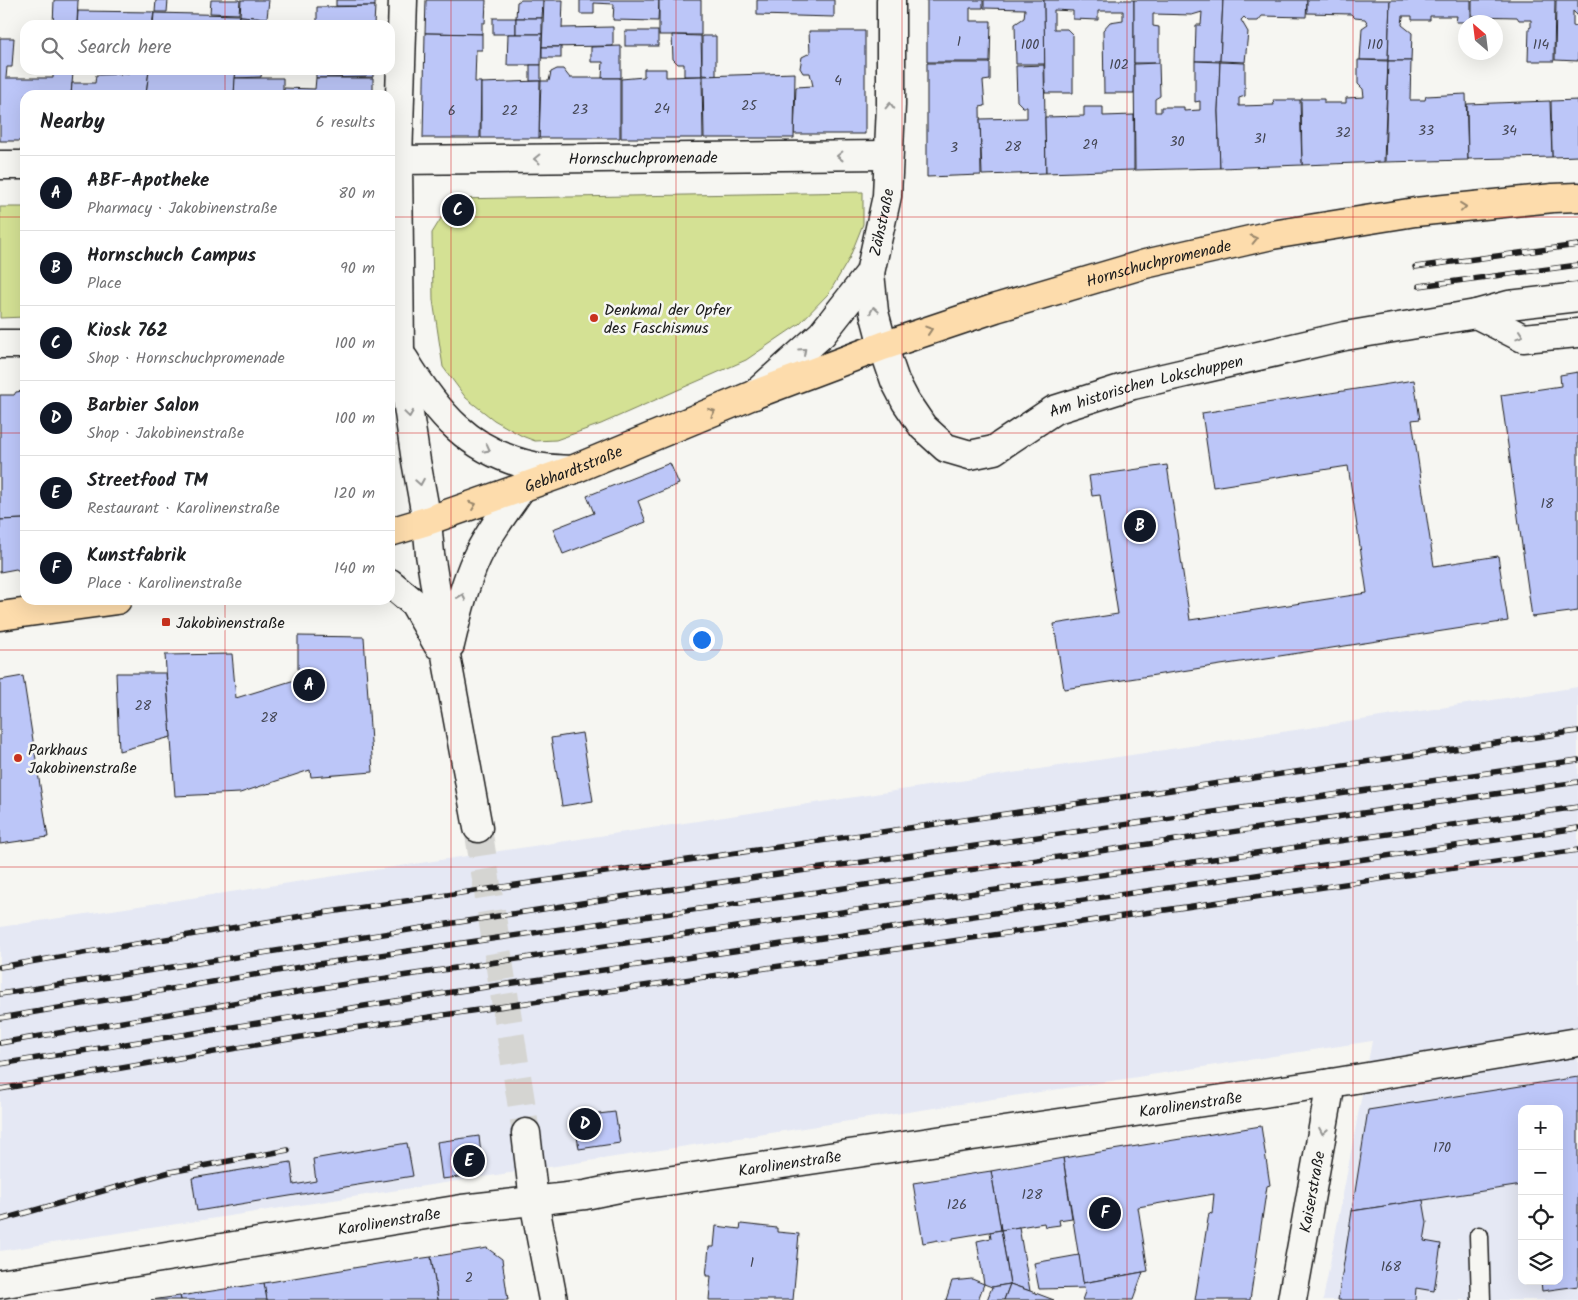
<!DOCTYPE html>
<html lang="en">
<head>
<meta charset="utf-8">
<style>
  :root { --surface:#fff; --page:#f2f2f2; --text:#202124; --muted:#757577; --line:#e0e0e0; --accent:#111827 }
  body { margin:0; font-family:Kalam,sans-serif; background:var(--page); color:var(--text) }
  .controls { position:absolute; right:15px; bottom:15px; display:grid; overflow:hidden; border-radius:10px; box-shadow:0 5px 20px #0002 }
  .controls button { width:45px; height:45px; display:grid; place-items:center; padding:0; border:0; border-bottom:1px solid var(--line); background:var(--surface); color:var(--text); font:25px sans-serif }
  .compass { position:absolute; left:1458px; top:15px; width:45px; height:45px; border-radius:50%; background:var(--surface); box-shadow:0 5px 20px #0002; rotate:332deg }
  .you { position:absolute; left:701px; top:639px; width:18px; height:18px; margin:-12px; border:4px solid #fff; border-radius:50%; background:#1a73e8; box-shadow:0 0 0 8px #1a73e833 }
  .badge { display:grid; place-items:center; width:32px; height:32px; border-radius:50%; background:var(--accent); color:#fff; font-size:16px; font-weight:700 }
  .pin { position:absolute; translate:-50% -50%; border:2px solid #fff; box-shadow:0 1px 5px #0006 }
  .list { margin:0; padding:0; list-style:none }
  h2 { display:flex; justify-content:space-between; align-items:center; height:65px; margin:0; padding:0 20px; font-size:21px }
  h2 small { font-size:16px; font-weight:400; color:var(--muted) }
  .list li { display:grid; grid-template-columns:32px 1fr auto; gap:15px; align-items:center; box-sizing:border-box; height:75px; padding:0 20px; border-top:1px solid var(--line) }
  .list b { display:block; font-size:19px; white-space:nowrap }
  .list p { margin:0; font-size:16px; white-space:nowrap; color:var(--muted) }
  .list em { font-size:16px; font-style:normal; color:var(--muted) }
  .icon { flex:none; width:28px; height:28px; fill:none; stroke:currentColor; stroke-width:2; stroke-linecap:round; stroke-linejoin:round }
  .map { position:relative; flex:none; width:1578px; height:1300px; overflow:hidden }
  .search { position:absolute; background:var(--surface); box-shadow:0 5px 20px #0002; left:20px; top:20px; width:375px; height:55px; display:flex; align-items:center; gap:12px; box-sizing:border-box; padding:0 18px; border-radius:15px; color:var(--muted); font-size:19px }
  .panel { position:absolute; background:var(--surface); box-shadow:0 5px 20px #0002; left:20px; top:90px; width:375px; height:515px; border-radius:15px }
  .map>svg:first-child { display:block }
</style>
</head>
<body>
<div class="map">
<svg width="1578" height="1300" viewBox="0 0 1578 1300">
  <rect width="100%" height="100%" fill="#f6f6f2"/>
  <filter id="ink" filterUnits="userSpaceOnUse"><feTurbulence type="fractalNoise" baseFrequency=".02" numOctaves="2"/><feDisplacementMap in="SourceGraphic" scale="10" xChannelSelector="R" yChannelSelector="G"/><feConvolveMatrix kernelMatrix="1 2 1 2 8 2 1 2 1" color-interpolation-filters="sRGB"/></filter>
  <g filter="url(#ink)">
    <path fill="#e5e8f4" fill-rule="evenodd" d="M1578 687V1300H1323L1372 1041 0 1251V927ZM1522 1109H1559V1281H1522Z"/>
    <g fill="#d4e194" stroke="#787e58">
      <polygon points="863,192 863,224 849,259 829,293 799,324 746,360 689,385 601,424 556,440 535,441 522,436 494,420 466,398 443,367 433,300 432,233 453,199"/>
      <polygon points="0,207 25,207 25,317 0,318"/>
    </g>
    <g fill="#bcc6f8" stroke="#1c1c1c">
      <polygon points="54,0 78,0 77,25 53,25"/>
      <polygon points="156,0 168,0 167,12 155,12"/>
      <polygon points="211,0 240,0 239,14 210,13"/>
      <polygon points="241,0 269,0 267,18 240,16"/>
      <rect x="336" y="0" width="39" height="6"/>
      <polygon points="426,0 486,0 485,23 482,23 482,34 425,33"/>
      <polygon points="521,0 543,0 542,18 516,18 517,2"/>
      <polygon points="544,0 563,0 562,28 613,27 613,46 542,47"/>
      <polygon points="580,0 659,0 658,21 613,20 614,4 594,3 594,14 580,14"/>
      <rect x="659" y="0" width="42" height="35"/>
      <polygon points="757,0 834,0 834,17 757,15"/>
      <polygon points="927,0 983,0 983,8 970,8 970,21 991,21 990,62 927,62"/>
      <polygon points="984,0 1044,0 1045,64 1016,64 1015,24 1024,18 1025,9 984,8"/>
      <polygon points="1044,0 1134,0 1134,93 1104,93 1103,30 1110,22 1123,20 1123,11 1098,11 1098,20 1073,19 1073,11 1054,10 1054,29 1067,29 1073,35 1073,93 1045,93"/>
      <polygon points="1134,0 1223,0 1220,61 1195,61 1196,25 1201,25 1202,12 1192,15 1153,14 1153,26 1159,27 1159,63 1134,63"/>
      <polygon points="1223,0 1307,0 1306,17 1262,16 1258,21 1248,21 1244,17 1241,20 1248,32 1245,62 1220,61"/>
      <polygon points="1307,0 1390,0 1388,60 1360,60 1362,28 1368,24 1365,19 1355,18 1351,14 1307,13"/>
      <polygon points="1390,0 1471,0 1471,22 1456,22 1457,16 1430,16 1430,20 1412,20 1412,16 1403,16 1402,25 1412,33 1411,61 1388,61"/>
      <polygon points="1472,0 1555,0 1554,61 1528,61 1529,28 1531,27 1531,20 1519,20 1517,17 1472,16"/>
      <polygon points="1556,0 1578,0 1578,16 1573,11 1573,26 1578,27 1578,61 1555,60"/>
      <polygon points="375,6 374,25 317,25 317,7"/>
      <polygon points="78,11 154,12 152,25 77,25"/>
      <polygon points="154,13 240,15 239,25 153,25"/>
      <polygon points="240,16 267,18 266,25 239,25"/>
      <rect x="493" y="18" width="23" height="16"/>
      <rect x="516" y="18" width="26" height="16"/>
      <rect x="625" y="31" width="33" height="15"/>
      <polygon points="809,31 865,31 865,134 794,134 796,87 813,86 810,73 803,73 800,68 802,57 810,53"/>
      <polygon points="425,33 482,34 482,50 476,50 475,82 481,82 480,138 423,138"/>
      <polygon points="508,34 542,34 541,65 507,65"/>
      <polygon points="672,35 701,36 702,76 684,76 684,64 678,64 673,59"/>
      <polygon points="702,36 716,36 716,76 702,75"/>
      <polygon points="0,38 14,38 12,67 7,67 6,78 53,78 53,72 73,73 71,95 25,95 25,141 0,141"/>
      <polygon points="621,46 621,78 602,78 603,62 591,62 591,47"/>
      <rect x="542" y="47" width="19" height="11"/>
      <polygon points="1358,60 1388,61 1384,162 1302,165 1301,99 1324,99 1324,103 1346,103 1346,98 1364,97 1363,89 1358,84"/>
      <polygon points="1195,61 1220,62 1218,112 1220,168 1135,170 1134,64 1159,63 1160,96 1155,99 1155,112 1161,112 1161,107 1184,107 1184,111 1200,110 1200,101 1195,102"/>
      <polygon points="1388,61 1411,61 1410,100 1425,100 1426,96 1466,94 1468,160 1385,162"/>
      <polygon points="1220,62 1245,63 1245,96 1239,98 1239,106 1274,105 1273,100 1300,100 1302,165 1220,168 1218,111"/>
      <polygon points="927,63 990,63 990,80 983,81 985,106 980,107 981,175 927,177"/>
      <rect x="530" y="65" width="11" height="16"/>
      <polygon points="1044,65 1046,173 982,175 980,119 1027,118 1027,107 1023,107 1017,101 1016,66"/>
      <polygon points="557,69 563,69 570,78 620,78 620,138 539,138 541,81 549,81 551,72"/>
      <polygon points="644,69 666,69 666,77 702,76 703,138 621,138 621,79 644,77"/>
      <polygon points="128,70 149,70 146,95 71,95 72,83 95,83 96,75 128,74"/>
      <polygon points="149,70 236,70 234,95 146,95"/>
      <polygon points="236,70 262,70 261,77 235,78"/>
      <polygon points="316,70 373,70 373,77 316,78"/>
      <polygon points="795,73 794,138 704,138 703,76"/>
      <polygon points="235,78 283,78 283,95 234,95"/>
      <polygon points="316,78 373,78 373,95 284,95 284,88 315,89"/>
      <polygon points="540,81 539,138 481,138 481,83"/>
      <polygon points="1578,100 1578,156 1552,157 1551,101"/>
      <polygon points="1550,101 1552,157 1468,159 1467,104"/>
      <polygon points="1084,107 1103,107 1103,116 1134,115 1134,170 1046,173 1045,117 1084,116"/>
      <polygon points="1578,372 1578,611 1532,617 1501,395 1561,386 1560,375"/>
      <polygon points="1414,380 1420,419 1412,420 1434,566 1498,556 1508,621 1064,689 1054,624 1118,614 1100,495 1092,496 1089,476 1167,465 1190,620 1367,593 1348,466 1213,487 1202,413"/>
      <polygon points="23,391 25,392 25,519 0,520 0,395 14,395 16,392"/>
      <polygon points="670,463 679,484 638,501 646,522 563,554 553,529 594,513 587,496"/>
      <polygon points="25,519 25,571 21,572 16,569 0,572 0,520"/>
      <polygon points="298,636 364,637 373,772 311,777 310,770 240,793 175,796 165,655 232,654 236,698 298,679"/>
      <polygon points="116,673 166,673 171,737 119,751"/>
      <polygon points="23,676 48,837 0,844 0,680"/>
      <polygon points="582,733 593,801 562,806 551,738"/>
      <polygon points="1578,1077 1578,1286 1542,1291 1541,1281 1559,1281 1559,1109 1522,1109 1522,1185 1352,1211 1368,1110"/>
      <polygon points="615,1112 620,1143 579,1149 574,1117"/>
      <polygon points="1261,1126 1270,1185 1267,1186 1250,1300 1195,1300 1209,1213 1212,1214 1214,1194 1138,1207 1148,1271 1083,1283 1063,1158"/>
      <polygon points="479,1136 483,1174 442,1179 437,1142"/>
      <polygon points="407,1143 413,1176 197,1211 192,1178 291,1162 294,1185 316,1181 313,1159"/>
      <polygon points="1063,1158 1072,1218 1059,1220 1060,1225 1045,1227 1044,1223 1001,1230 991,1171"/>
      <polygon points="991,1171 1001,1230 953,1238 953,1240 938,1242 938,1240 923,1243 913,1183"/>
      <polygon points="1423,1200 1427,1223 1424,1241 1441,1244 1434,1291 1416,1288 1415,1300 1338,1300 1352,1211"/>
      <polygon points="741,1224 777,1228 777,1232 799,1234 793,1300 709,1300 711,1276 706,1276 709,1247 714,1247 716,1226 740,1229"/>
      <polygon points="1019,1227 1030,1291 1010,1284 1001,1230"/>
      <polygon points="1001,1230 1010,1284 992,1287 984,1284 977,1241 991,1238 990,1232"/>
      <polygon points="487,1248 502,1259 508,1300 438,1300 431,1257"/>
      <polygon points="1079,1255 1084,1288 1039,1289 1034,1263"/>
      <polygon points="431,1257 438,1300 267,1300 264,1283 395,1261 395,1262"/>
      <polygon points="1143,1272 1133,1300 1082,1300 1085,1292 1083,1283"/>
      <polygon points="972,1279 984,1284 978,1300 946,1300 952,1281"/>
      <polygon points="264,1283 267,1300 181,1300 180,1296"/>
      <polygon points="1010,1284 1004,1300 987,1300 992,1287"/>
      <polygon points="1010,1284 1030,1291 1054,1300 1004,1300"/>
      <polygon points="180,1296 181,1300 151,1300"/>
    </g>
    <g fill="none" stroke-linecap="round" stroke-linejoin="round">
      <polyline stroke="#d5d5d2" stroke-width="28" stroke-dasharray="28 14" stroke-linecap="butt" points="478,828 526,1133"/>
      <g stroke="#1c1c1c" stroke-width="21">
        <polyline id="service" points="1479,1236 1481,1300"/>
      </g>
      <g stroke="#1c1c1c" stroke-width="31">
        <g id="minor">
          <path id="s1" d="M398 160 888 155"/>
          <polyline points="0,165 25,165"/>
          <polyline points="1476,314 1523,338 1578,333"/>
          <polyline points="0,344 25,344"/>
          <path id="s2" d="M883 346 895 381 906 402 923 427 946 448 970 455 994 450 1054 410 1133 385 1345 336 1476 314 1509 305 1578 297"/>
          <path id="s3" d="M1292 1300 1331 1083"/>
        </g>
      </g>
      <g stroke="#1c1c1c" stroke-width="31">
        <g id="tertiary">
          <polyline points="403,0 398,160 400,352 416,461 427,521 430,554 447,661 478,828"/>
          <polyline points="870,273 874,312 883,346"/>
          <path d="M404 359C437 413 469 452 533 466 545 469 559 469 572 470"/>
          <path id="s4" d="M754 395 822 334 870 273 887 196 891 105V0"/>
          <polyline points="390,583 414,603 438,645"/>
          <path d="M450 645C457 616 464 585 477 557 489 532 507 509 523 486"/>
          <polyline points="526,1133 534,1201 553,1300"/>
          <path id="s5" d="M0 1284 462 1209 585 1195 619 1188 1331 1083 1578 1042"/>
        </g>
      </g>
      <g stroke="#1c1c1c" stroke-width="31">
        <g id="primary">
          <path id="s6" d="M390 532 427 521 572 470 753 395 883 346 996 308 1145 264 1272 235 1415 212 1553 198 1578 197"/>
          <polyline points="0,616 117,600"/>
        </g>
      </g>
      <use href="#service" stroke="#f6f6f2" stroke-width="18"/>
      <use href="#minor" stroke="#f6f6f2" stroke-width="28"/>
      <use href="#tertiary" stroke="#f6f6f2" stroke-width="28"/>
      <use href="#primary" stroke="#fddcac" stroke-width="28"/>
      <g stroke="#1c1c1c" stroke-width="5.5">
        <g id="rail">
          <polyline points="1415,267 1578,245"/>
          <polyline points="1419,286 1578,265"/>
          <polyline points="0,967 302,916 1578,731"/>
          <polyline points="0,994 652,892 1578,760"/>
          <polyline points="0,1018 318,964 1578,782"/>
          <polyline points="0,1043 333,986 449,969 666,937 1578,807"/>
          <polyline points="0,1064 452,992 1578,828"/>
          <polyline points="0,1089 347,1029 1578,850"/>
          <polyline points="0,1220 170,1172 288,1150"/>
        </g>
      </g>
      <use href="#rail" stroke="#f6f6f2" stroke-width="4" stroke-dasharray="11" stroke-linecap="butt"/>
    </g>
    <defs><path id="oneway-chevron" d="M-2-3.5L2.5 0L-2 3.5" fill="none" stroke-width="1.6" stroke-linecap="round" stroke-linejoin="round" transform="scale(1.25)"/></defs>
    <g stroke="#949492">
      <use href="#oneway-chevron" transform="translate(890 106) rotate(-88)"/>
      <use href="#oneway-chevron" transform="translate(840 156) rotate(179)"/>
      <use href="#oneway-chevron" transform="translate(537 159) rotate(179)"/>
      <use href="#oneway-chevron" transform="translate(874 310) rotate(-100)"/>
      <use href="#oneway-chevron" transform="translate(1520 335) rotate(18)"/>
      <use href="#oneway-chevron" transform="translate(803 351) rotate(-42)"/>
      <use href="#oneway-chevron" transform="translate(409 414) rotate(82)"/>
      <use href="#oneway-chevron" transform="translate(487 449) rotate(28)"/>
      <use href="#oneway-chevron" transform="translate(420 482) rotate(80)"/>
      <use href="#oneway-chevron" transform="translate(462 597) rotate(-71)"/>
      <use href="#oneway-chevron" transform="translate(1323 1131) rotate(100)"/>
    </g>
    <g stroke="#98866b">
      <use href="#oneway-chevron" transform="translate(1463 207) rotate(-6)"/>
      <use href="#oneway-chevron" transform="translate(1254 239) rotate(-13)"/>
      <use href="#oneway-chevron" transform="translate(929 330) rotate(-18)"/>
      <use href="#oneway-chevron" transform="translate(712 412) rotate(-22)"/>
      <use href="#oneway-chevron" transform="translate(473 505) rotate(-20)"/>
    </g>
  </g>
  <path fill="none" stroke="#d62828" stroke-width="1" stroke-opacity="0.55" d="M225 0V25M451 0V1300M676 0V1300M902 0V1300M1127 0V1300M1353 0V1300M225 70V95M0 217H25M390 217H1578M0 433H25M390 433H1578M225 600V1300M0 650H1578M0 867H1578M0 1083H1578"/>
  <g fill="#c8321e" stroke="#f6f6f2" stroke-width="2">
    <circle cx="594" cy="318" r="5"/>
    <rect x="161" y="617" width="10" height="10" rx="2.5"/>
    <circle cx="18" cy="758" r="5"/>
  </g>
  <g text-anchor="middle" stroke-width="5" stroke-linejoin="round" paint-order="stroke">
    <g font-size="14" fill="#444653">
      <text x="959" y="46">1</text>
      <text x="1030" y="49">100</text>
      <text x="1375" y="49">110</text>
      <text x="1541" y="49">114</text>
      <text x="1119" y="69">102</text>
      <text x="838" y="85">4</text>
      <text x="749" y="110">25</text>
      <text x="662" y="113">24</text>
      <text x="580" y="114">23</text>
      <text x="452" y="115">6</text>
      <text x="510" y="115">22</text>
      <text x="1426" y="135">33</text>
      <text x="1509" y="135">34</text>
      <text x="1343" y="137">32</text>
      <text x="1260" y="143">31</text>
      <text x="1177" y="146">30</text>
      <text x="1090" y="149">29</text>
      <text x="1013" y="151">28</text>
      <text x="954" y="152">3</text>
      <text x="1547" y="508">18</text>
      <text x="143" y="710">28</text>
      <text x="269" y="722">28</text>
      <text x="1442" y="1152">170</text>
      <text x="1032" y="1199">128</text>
      <text x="957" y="1209">126</text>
      <text x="752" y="1267">1</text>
      <text x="1391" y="1271">168</text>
      <text x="469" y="1282">2</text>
    </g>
    <g font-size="16" fill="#1c1c1c" stroke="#f6f6f2">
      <text dy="6" stroke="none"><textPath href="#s1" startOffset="245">Hornschuchpromenade</textPath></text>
      <text dy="6" stroke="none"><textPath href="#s4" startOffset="221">Zähstraße</textPath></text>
      <text dy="6" stroke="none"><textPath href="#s6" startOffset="815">Hornschuchpromenade</textPath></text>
      <text dy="6" stroke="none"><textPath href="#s2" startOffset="339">Am historischen Lokschuppen</textPath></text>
      <text dy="6" stroke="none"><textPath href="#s6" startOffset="194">Gebhardtstraße</textPath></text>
      <text dy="6" stroke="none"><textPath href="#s5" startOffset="1204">Karolinenstraße</textPath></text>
      <text dy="6" stroke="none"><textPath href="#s5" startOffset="799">Karolinenstraße</textPath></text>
      <text dy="6" stroke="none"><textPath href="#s3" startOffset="110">Kaiserstraße</textPath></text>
      <text dy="6" stroke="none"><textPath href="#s5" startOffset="394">Karolinenstraße</textPath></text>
    </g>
    <g font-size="16" fill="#1c1c1c" stroke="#f6f6f2" text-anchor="start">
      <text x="604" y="315">Denkmal der Opfer<tspan x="604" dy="18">des Faschismus</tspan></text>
      <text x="176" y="628">Jakobinenstraße</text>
      <text x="28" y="755">Parkhaus<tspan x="28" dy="18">Jakobinenstraße</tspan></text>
    </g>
  </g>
</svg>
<div class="controls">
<button>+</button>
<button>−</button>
<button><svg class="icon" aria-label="locate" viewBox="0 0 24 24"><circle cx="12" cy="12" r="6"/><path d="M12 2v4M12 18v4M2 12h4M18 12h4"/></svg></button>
<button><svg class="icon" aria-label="layers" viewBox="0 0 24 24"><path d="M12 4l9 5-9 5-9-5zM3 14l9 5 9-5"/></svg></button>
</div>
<svg class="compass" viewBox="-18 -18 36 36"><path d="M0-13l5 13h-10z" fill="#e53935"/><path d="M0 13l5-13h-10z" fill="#757577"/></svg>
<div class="you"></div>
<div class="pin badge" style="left:309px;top:685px">A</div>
<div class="pin badge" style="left:1140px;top:526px">B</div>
<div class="pin badge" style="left:458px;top:210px">C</div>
<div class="pin badge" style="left:585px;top:1124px">D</div>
<div class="pin badge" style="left:469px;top:1161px">E</div>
<div class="pin badge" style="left:1105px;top:1213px">F</div>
<div class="search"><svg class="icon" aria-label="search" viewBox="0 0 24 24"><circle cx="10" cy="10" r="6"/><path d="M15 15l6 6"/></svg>Search here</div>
<section class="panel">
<h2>Nearby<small>6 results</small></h2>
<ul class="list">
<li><span class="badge">A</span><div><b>ABF-Apotheke</b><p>Pharmacy · Jakobinenstraße</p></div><em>80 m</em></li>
<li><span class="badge">B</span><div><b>Hornschuch Campus</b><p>Place</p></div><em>90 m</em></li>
<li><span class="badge">C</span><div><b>Kiosk 762</b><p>Shop · Hornschuchpromenade</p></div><em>100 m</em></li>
<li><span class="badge">D</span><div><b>Barbier Salon</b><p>Shop · Jakobinenstraße</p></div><em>100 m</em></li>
<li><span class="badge">E</span><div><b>Streetfood TM</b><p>Restaurant · Karolinenstraße</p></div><em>120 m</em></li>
<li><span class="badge">F</span><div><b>Kunstfabrik</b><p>Place · Karolinenstraße</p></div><em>140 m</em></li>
</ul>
</section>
</div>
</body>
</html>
